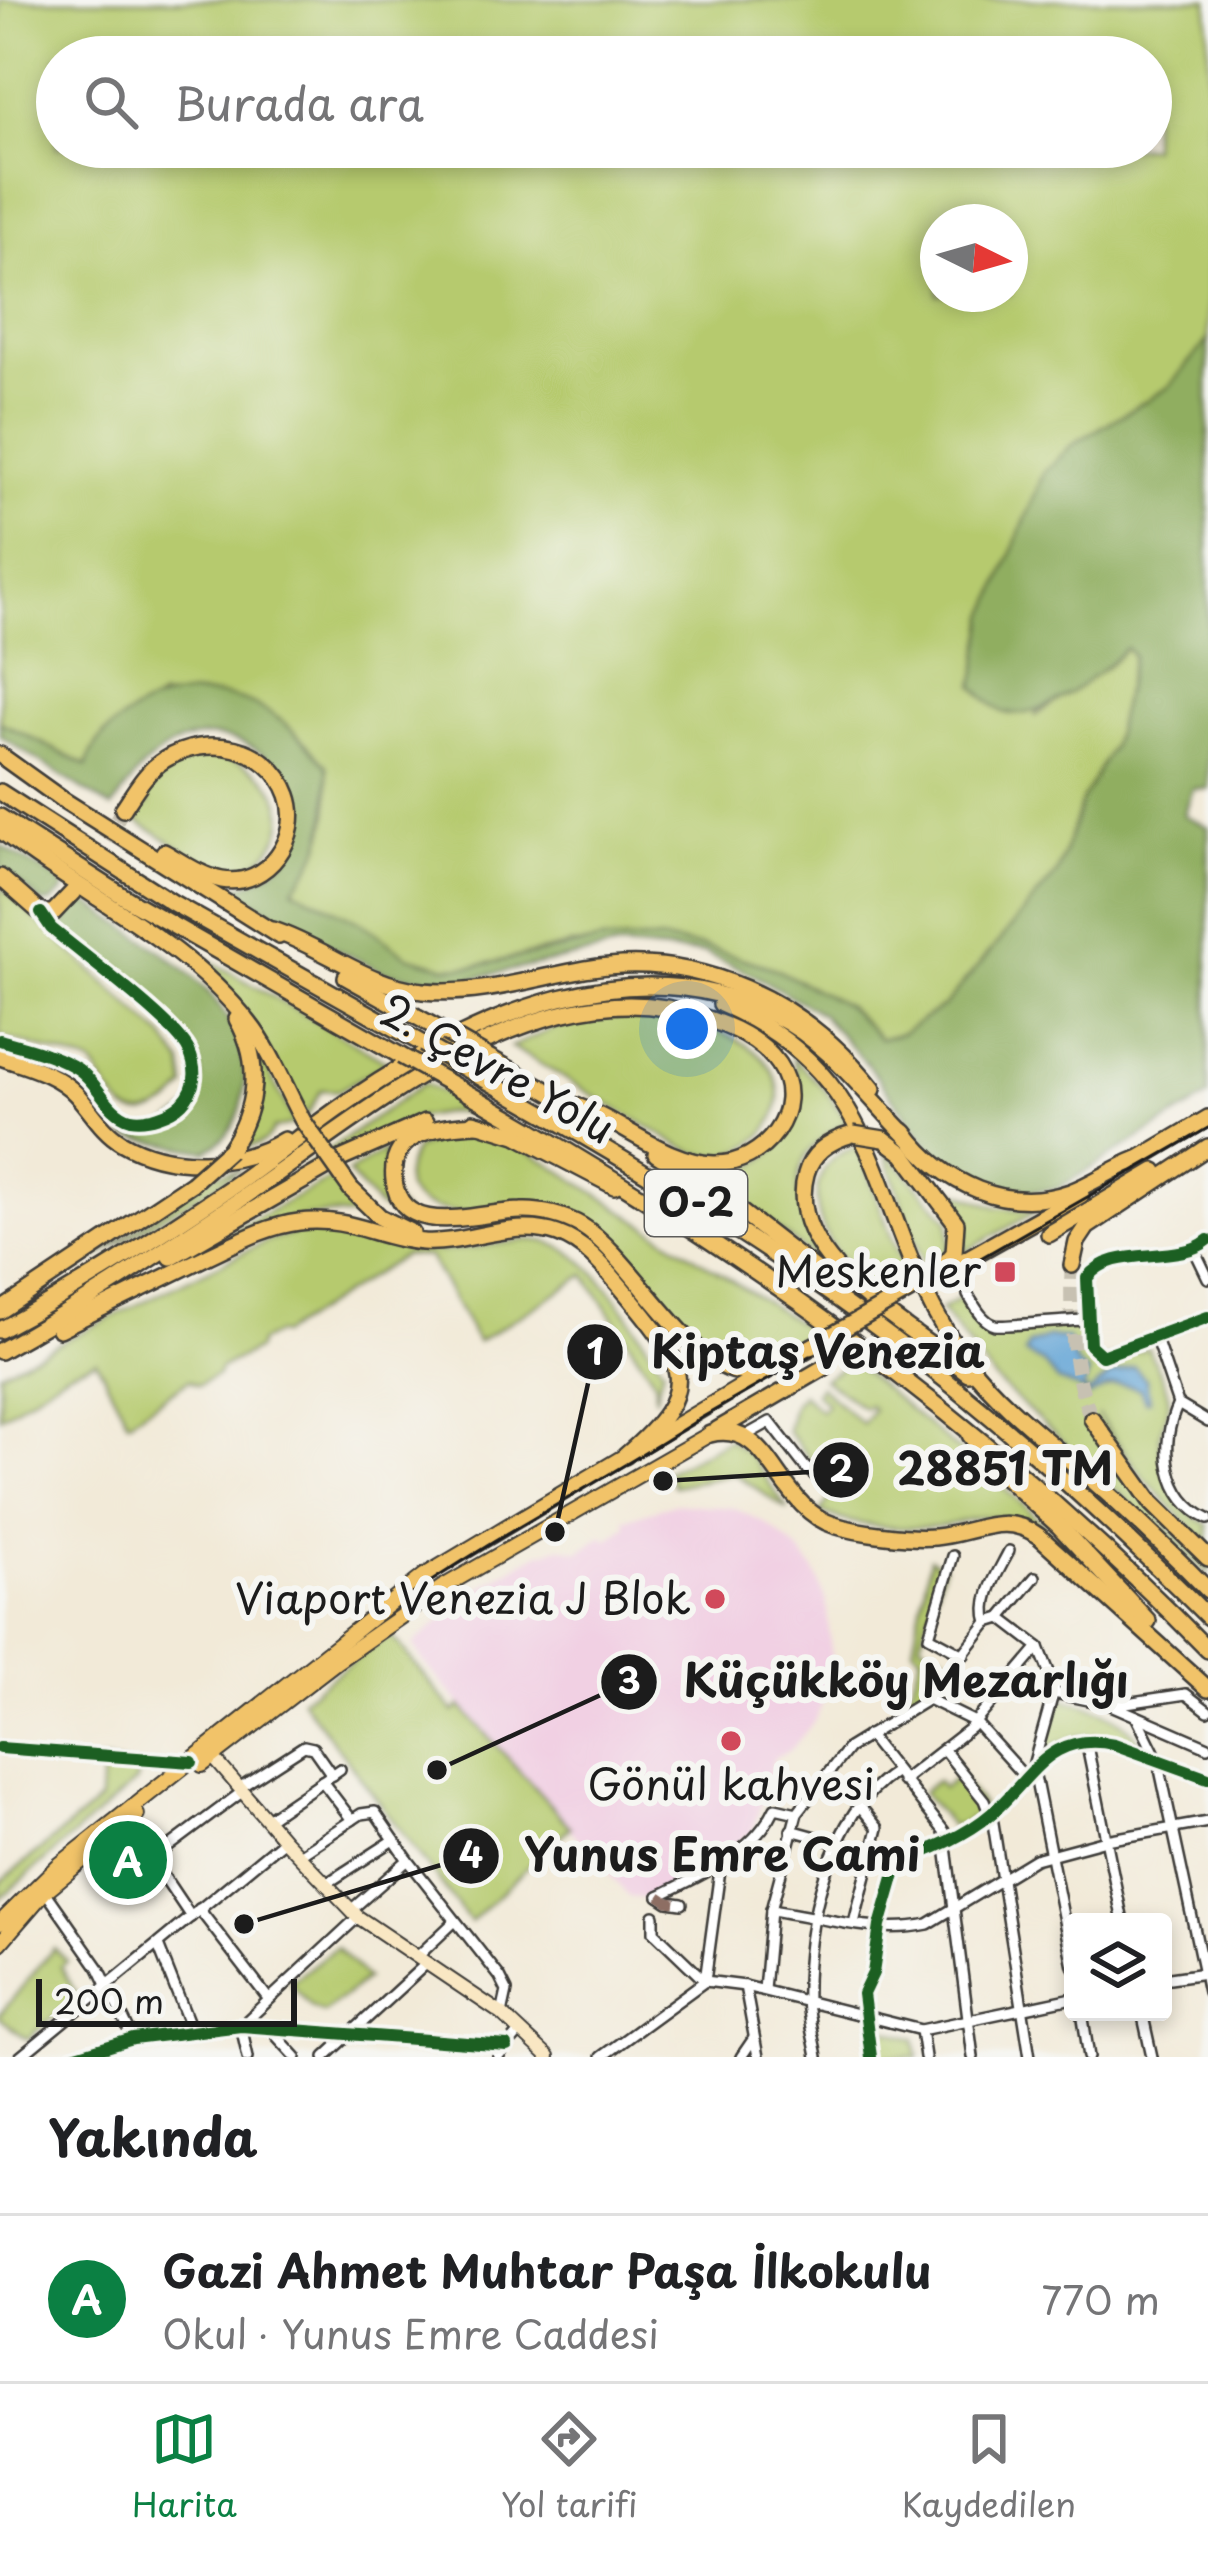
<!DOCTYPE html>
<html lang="tr">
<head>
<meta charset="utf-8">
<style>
  :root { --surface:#fff; --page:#f2f2f2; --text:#202124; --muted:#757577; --line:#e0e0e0; --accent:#0b8043 }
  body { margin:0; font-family:"Playpen Sans",sans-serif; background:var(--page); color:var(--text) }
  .controls { position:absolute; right:36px; bottom:36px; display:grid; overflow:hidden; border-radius:12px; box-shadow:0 6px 18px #0003 }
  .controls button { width:108px; height:108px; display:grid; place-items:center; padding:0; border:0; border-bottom:3px solid var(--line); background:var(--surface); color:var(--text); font:60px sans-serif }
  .compass { position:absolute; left:920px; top:204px; width:108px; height:108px; border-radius:50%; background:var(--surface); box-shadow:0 6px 18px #0003; rotate:95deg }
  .scale { position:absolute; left:36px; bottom:30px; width:261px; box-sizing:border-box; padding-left:12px; border:6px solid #1c1c1c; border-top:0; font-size:33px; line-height:42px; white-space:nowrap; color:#1c1c1c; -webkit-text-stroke:9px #f6f6f2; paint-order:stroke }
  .you { position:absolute; left:687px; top:1029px; width:42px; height:42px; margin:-30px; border:9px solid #fff; border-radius:50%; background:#1a73e8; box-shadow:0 0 0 18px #1a73e833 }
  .badge { display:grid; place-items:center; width:78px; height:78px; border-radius:50%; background:var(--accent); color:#fff; font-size:39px; font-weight:700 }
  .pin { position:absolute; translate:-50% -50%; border:6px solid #fff; box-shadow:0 3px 12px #0006 }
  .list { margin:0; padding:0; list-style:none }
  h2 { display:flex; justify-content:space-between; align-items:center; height:156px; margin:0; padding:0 48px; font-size:51px }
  h2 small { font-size:39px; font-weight:400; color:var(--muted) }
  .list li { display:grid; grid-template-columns:78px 1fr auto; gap:36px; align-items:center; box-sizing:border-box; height:168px; padding:0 48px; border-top:3px solid var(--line) }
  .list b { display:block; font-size:45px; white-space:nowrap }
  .list p { margin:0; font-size:39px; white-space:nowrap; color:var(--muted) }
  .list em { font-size:39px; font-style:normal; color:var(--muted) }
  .icon { flex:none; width:66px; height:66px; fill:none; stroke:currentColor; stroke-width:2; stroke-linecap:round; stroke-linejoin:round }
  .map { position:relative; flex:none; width:1208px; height:2057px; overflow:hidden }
  .search { position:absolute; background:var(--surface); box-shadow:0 6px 18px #0003; left:36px; right:36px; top:36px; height:132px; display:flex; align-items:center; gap:30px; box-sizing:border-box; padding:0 42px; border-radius:66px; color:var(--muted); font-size:45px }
  .sheet { height:324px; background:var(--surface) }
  nav { display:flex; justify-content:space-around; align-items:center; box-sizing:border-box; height:168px; border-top:3px solid var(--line); background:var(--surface); font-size:33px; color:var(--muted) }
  nav a { display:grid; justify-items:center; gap:6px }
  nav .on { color:var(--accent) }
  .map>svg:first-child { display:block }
</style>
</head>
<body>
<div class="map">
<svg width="1208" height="2057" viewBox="0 0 1208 2057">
  <rect width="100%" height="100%" fill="#f6f6f2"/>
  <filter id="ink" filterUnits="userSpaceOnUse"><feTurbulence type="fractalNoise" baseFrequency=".00833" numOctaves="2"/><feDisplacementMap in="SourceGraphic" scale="24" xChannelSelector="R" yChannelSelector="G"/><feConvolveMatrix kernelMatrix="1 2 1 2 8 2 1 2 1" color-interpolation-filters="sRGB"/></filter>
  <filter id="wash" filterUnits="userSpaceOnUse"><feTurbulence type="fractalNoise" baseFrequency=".004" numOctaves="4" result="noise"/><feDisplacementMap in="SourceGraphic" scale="48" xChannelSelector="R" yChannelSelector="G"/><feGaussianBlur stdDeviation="2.7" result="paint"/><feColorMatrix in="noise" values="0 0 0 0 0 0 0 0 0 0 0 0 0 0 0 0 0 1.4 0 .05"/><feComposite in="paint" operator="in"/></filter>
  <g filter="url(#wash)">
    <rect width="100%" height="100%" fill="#f2ead8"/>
    <polygon fill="#f1d0e3" points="676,1503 734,1508 767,1524 799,1551 815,1571 826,1601 832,1660 824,1699 815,1720 792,1749 774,1758 752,1833 717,1856 716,1870 655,1900 629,1897 424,1663 413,1644 481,1587 540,1552 560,1547 580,1551 603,1535 607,1540 627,1526 624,1519"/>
    <g fill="#b6ca6e" stroke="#697345" stroke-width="3" fill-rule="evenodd">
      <path d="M0 0H1208V340L1169 387 1075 443 1036 715 1109 665 1126 648 1134 656 1112 746 1082 801 1058 873 945 1005 902 1033 880 1039 847 1006 773 968 659 940 571 945 476 966 447 967 407 956 362 923 292 888C327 840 332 827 327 767L278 718 161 697 104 734 88 766 0 722ZM57 57H1151V147H57ZM938 222H1010V294H938Z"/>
      <path d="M212 756C283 763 313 836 241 871L211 867 131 817 149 803 146 795C163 772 183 757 212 756Z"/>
      <path d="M0 886 164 1037 183 1064 186 1087C176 1100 170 1104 155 1111 120 1126 109 1086 91 1064L0 1036Z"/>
      <polygon points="183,945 387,1062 338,1091 321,1090 307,1116 225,985"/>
      <path d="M602 1017C651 1016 742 1022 771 1069 799 1113 749 1165 703 1154 680 1149 659 1132 638 1121 596 1097 554 1072 511 1047L559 1026Z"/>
      <path d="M258 1050 295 1124 273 1129C267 1145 254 1146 238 1149 258 1116 259 1088 258 1050Z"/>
      <path d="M792 1056 826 1091 848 1123C837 1126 828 1133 818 1142 780 1176 805 1219 820 1258L817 1261 712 1176C777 1173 813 1118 792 1056Z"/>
      <polygon points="424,1083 485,1115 450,1112 415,1118 289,1178"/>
      <path d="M483 1135 510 1142 549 1163 803 1326 804 1336 786 1353 780 1349C767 1355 752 1365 737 1363 698 1359 630 1242 584 1219 542 1199 362 1246 415 1149L446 1136Z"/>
      <path d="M858 1147 908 1282 884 1296C865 1282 847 1269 834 1249 809 1212 807 1159 858 1147Z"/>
      <polygon points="883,1148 949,1220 950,1246 926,1272"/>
      <path d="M384 1150C386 1181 386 1206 418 1223L417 1227 378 1207 348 1173Z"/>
      <polygon points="241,1169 76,1270 215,1174"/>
      <path d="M331 1179 371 1222C308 1198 245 1238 186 1260L223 1235Z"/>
      <path d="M945 1187 997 1207 1037 1211 963 1253C970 1225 962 1209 945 1187Z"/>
      <path d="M329 1231C365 1235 401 1250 437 1251 468 1251 499 1242 529 1240 590 1238 632 1324 663 1368L655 1399V1381L585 1275 477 1342 429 1257 404 1255 280 1335 274 1334 258 1343 257 1349 219 1369 217 1375 199 1385 189 1380 128 1421 96 1360 67 1372 0 1417V1372L265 1242 299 1232Z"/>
      <path d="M963 1296 983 1329 995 1336 1021 1327 1070 1325 1077 1327 1085 1351 1098 1362 1148 1348C1154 1363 1168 1384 1169 1401 1170 1413 1160 1425 1160 1437 1159 1469 1177 1512 1208 1524V1545L1144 1478 1097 1414 1160 1518 1208 1566V1574L995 1380 941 1310Z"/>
      <path d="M851 1361 1025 1506 1093 1577C1073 1564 1018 1520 997 1517 977 1514 961 1523 941 1526 903 1531 856 1527 820 1512L849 1470 825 1449 813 1463 787 1431 793 1405 802 1394 820 1410 827 1404 815 1393 820 1386 862 1424 873 1409 868 1405 864 1408 823 1379Z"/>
      <polygon points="728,1439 749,1454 788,1510 735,1474 674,1486 666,1472"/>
      <polygon points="930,1558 944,1566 920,1642 949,1656 931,1684 906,1705 921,1655 913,1647"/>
      <polygon points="390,1634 454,1712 461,1706 570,1827 470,1922 301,1699"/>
      <path d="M1064 1699C1096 1707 1127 1715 1142 1747 1097 1733 1080 1727 1039 1755L1056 1706Z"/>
      <polygon points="102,1762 139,1767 136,1782 0,1899 0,1883 100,1801"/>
      <polygon points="959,1776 981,1804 982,1811 960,1824 950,1825 922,1792 936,1781 943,1788"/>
      <polygon points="336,1947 366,1979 324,2013 311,2007 290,1983"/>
      <polygon points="54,1948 67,1961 61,1967 78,1997 27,2039 0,2018 0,2014"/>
      <polygon points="876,2027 915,2039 918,2057 878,2057"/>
    </g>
    <g fill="#90ae61" stroke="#56653e" stroke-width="3">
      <path d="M1208 340V789H1193L1184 815 1208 827V1097L1057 1189 1015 1192 979 1184 939 1160 867 1064 821 1014 754 975 704 953 618 948 464 980 427 979 384 972 323 943 233 888C373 851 263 686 161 752 140 765 127 789 112 808L0 736V722L87 766C92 743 108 730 128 716 171 686 235 687 279 719 297 732 312 751 327 766 330 813 327 855 293 888L362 923 407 956 447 967 476 966 602 941 659 940 705 947 773 968 847 1006 880 1039 902 1033 945 1005 1057 873 1082 801 1112 745 1133 656 1126 648C1100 673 1039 725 1003 712 993 708 982 694 974 686L987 616 1044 472 1075 443 1169 387Z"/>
      <polygon points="0,845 62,882 64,891 51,903 42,903 0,867"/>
      <path d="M79 897C148 943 255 995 244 1092 241 1119 229 1138 206 1151L122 1136C182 1130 229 1092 182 1034L62 928Z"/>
    </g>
    <path fill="#61a3d5" stroke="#3e6078" stroke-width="3" d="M1049 1337 1068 1339 1076 1364 1089 1374 1083 1388 1087 1394 1111 1375 1134 1367 1146 1379 1149 1400 1145 1401 1140 1389C1119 1380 1106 1386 1089 1397L1077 1388 1057 1381 1043 1363 1025 1354 1029 1345Z"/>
  </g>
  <g filter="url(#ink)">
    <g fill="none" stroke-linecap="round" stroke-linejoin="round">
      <g stroke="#c7c1b2" stroke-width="15" stroke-dasharray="15 8" stroke-linecap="butt">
        <polyline points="81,879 123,809"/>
        <path d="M1072 1265C1071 1316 1071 1371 1092 1419"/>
      </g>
      <g stroke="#3c3b38" stroke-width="14">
        <g id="street">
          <path d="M0 1040C26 1048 55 1054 78 1069 98 1082 107 1113 131 1119 147 1122 171 1114 182 1103 197 1088 197 1069 189 1051 177 1024 79 952 51 928L41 913"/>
          <path d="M1208 1240C1177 1266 1112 1243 1087 1278L1090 1345 1102 1356 1208 1317"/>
          <polyline points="1195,1251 1208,1278"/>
          <path d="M968 1295C975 1306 982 1321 995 1325 1000 1327 1072 1320 1086 1320"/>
          <polyline points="1155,1336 1178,1404 1208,1422"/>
          <path d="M1178 1404C1159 1444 1165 1498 1208 1519"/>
          <polyline points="745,1436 770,1422 805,1467 829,1487"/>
          <polyline points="953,1556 929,1636 964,1655"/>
          <polyline points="1001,1618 1039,1647 1055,1687 1033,1766 1073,1966"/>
          <path d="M988 1622C980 1598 998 1573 1009 1551"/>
          <polyline points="1054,1693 1111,1705 1208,1747"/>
          <polyline points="928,1699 975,1722 1024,1776"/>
          <polyline points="1113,1705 1186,1694 1208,1711"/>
          <polyline points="1136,1716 1158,1760 1208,1992"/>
          <polyline points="868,1735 944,1831 973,2057"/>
          <polyline points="1086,1741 1123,1922"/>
          <polyline points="944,1750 984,1800 993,1823 1030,2057"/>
          <polyline points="322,1781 352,1820"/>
          <polyline points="902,1781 970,1728 1039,1647"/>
          <polyline points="239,1788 304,1746 313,1748 332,1775"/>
          <polyline points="267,1819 340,1769"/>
          <polyline points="128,1823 191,1917"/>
          <polyline points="791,1830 899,1860"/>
          <polyline points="299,1855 361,1814 375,1812 408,1860 500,1977 507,1991 502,2014"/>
          <polyline points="151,1860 242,1792"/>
          <polyline points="326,1884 394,1840"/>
          <polyline points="45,1891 99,1968 133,2039"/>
          <path d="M659 1896C703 1873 753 1855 775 1808L797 1813"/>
          <polyline points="659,1896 668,1902 682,1904"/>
          <polyline points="199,1909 267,1997"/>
          <polyline points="351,1910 408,1860"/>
          <path d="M771 1910C821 1917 877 1935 928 1924L1035 1859 1106 1840 1208 1822"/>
          <polyline points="654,1916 654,1932 705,1981"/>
          <polyline points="854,1923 878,1828 859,1805"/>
          <polyline points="158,1945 192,2031"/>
          <polyline points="417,1957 455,1921"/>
          <polyline points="1163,1979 1205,1973"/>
          <polyline points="705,1981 745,1986 921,2030 1073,1998"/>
          <polyline points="705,1981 721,1863"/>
          <polyline points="745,1986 758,2057"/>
          <polyline points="764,1990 771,1910 797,1813 848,1748 928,1699 988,1622 1001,1618 1035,1577"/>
          <polyline points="1082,2012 1089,2057"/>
          <polyline points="1142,2012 1152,2057"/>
          <polyline points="241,2026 358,1917"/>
          <polyline points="241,2026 248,2057"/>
          <polyline points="271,2030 296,2057"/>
          <polyline points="921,2030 925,2057"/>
          <polyline points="20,2057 284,1840"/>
          <polyline points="73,2057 133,2039 241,2026 507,2046"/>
          <polyline points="325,2057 427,1963"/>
          <polyline points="498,2057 520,2032"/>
          <polyline points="601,2057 705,1981"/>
          <polyline points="741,2057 754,2038"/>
          <path d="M817 2057C814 2039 808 2019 807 2001 805 1925 828 1815 895 1772"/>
          <path d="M871 2057 863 1994 873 1973 880 1926 899 1860C929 1852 968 1834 991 1814 1033 1778 1048 1731 1114 1744L1208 1778"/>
        </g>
      </g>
      <g stroke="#3c3b38" stroke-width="16">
        <g id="secondary">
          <polyline points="0,1748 192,1762"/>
          <polyline points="213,1757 284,1840 358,1917 502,2014 548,2057"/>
        </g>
      </g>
      <g stroke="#3c3b38" stroke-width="18">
        <g id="primary">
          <polyline points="202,1765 337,1661 443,1587 710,1434"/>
          <polyline points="0,1923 58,1866 424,1576 767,1371"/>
          <polyline points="0,1943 45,1891 137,1815"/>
        </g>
      </g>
      <g stroke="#3c3b38" stroke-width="20">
        <g id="highway">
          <polyline points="0,755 60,798 279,936"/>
          <polyline points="0,792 173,903 423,1044"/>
          <path d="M123 809C135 791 146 771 164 760 206 733 270 745 288 795 303 836 268 888 222 880 201 876 182 862 164 852"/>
          <polyline points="0,817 134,903 401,1056"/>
          <path d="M0 830C83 896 183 938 249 1023 272 1052 285 1088 303 1121"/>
          <polyline points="0,877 41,913 53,913 73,892"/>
          <path d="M272 930C325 947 365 985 423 991 478 996 531 979 585 969 698 949 804 1001 873 1089"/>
          <polyline points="346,977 446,1033"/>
          <path d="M721 1004C900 1079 866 1232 968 1363 1000 1404 1042 1436 1081 1470 1125 1508 1167 1548 1208 1590"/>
          <path d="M0 1057C26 1066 56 1073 76 1094 91 1110 102 1131 121 1142 168 1170 239 1168 284 1140"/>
          <polyline points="490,1058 578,1108"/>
          <path d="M468 1070C604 1146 737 1225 863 1317 987 1407 1100 1509 1208 1617"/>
          <path d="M446 1081C730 1239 980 1416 1208 1650"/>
          <polyline points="473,1122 516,1135 614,1186"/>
          <path d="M480 1124C444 1125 388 1130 394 1180 401 1242 482 1211 521 1211 541 1210 565 1216 582 1226 630 1255 692 1371 743 1372 768 1372 790 1359 811 1347"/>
          <path d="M905 1132C943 1184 1007 1214 1070 1192 1094 1183 1114 1168 1138 1159"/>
          <path d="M853 1134C831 1140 812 1151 806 1174 782 1260 913 1328 968 1373"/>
          <polyline points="884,1139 904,1154 956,1223 954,1253 938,1271"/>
          <path d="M229 1150C257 1109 262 1063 237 1019"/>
          <polyline points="656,1154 714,1191 835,1285"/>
          <polyline points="1132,1163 1208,1118"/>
          <polyline points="351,1189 380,1217 412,1233"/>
          <polyline points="1049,1234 1155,1171"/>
          <polyline points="171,1257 343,1158 425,1122"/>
          <polyline points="1072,1265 1077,1242 1087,1227 1208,1147"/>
          <polyline points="927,1281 1081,1195"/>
          <polyline points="0,1311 192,1183"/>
          <path d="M59 1329C108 1305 157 1281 206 1257 236 1243 266 1226 299 1222 350 1216 378 1239 423 1242 469 1245 513 1218 558 1234 587 1244 607 1271 626 1293 686 1365 703 1389 625 1456"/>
          <path d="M0 1330C81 1287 157 1237 233 1186 276 1157 315 1123 358 1095 479 1014 634 944 776 1016 829 1042 868 1098 910 1139"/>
          <path d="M0 1351C83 1305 160 1253 238 1201 363 1116 540 960 702 1017 730 1026 761 1039 778 1064 809 1110 763 1165 714 1164 664 1163 620 1119 573 1105"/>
          <polyline points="1092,1419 1152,1503 1208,1558"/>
          <polyline points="717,1430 825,1367"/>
          <path d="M710 1434C772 1419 776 1506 834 1525 858 1533 909 1539 935 1537 974 1534 1004 1510 1040 1537L1208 1689"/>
          <polyline points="970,1435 994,1467 1059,1526 1148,1621"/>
        </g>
      </g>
      <use href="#street" stroke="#fff" stroke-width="9"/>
      <use href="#secondary" stroke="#f9e7c3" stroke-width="12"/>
      <use href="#primary" stroke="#f1c369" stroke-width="14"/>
      <use href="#highway" stroke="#f1c369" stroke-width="15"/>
      <path stroke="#1c1c1c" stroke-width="3" d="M405 1599C500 1533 604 1481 701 1418L1208 1128"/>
      <g stroke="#3c3b38" stroke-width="20" stroke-linecap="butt">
        <g id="highway-bridge">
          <polyline points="446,1033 490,1058"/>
          <polyline points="423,1044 468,1070"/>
          <polyline points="401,1056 446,1081"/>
          <polyline points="303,1121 351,1189"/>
          <polyline points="853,1134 884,1139"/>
          <polyline points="192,1183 229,1150"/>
          <polyline points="811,1347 927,1281"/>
        </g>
      </g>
      <use href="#highway-bridge" stroke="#f1c369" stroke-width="15"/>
      <polyline stroke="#8d6e63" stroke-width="9" stroke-dasharray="18 9" stroke-linecap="butt" points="659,1896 668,1902 682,1904"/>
      <g stroke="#f6f6f2" stroke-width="20">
        <g id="cycleway">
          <path d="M0 1040C26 1048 55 1054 78 1069 98 1082 107 1113 131 1119 147 1122 171 1114 182 1103 197 1088 197 1069 189 1051 177 1024 79 952 51 928L41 913"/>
          <path d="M1208 1240C1177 1266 1112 1243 1087 1278L1090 1345 1102 1356 1208 1317"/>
          <polyline points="0,1748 192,1762"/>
          <polyline points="73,2057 133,2039 241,2026 507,2046"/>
          <path d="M871 2057 863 1994 873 1973 880 1926 899 1860C929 1852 968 1834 991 1814 1033 1778 1048 1731 1114 1744L1208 1778"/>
        </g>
      </g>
      <use href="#cycleway" stroke="#1b5e20" stroke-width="12"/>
    </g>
  </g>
  <g fill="#d1495b" stroke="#f6f6f2" stroke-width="4.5">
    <rect x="993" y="1260" width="24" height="24" rx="6"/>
    <circle cx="715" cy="1599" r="12"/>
    <circle cx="731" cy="1741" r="12"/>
  </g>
  <g text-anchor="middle" stroke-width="12" stroke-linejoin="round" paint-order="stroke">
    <rect fill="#f6f6f2" stroke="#5d5d5c" stroke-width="3" x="645" y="1170" width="102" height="66" rx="9"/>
    <g font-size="39" font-weight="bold" fill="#1c1c1c">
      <text x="696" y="1217">O-2</text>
    </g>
    <g font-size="42" fill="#1c1c1c" stroke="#f6f6f2">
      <text transform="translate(497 1069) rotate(29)" y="15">2. Çevre Yolu</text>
    </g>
    <g font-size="42" fill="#1c1c1c" stroke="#f6f6f2" text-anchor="end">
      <text x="981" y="1287">Meskenler</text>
      <text x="691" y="1614">Viaport Venezia J Blok</text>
      <text x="731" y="1800" text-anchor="middle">Gönül kahvesi</text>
    </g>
  </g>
  <path fill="none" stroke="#1c1c1c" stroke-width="4.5" d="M555 1532L595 1352M663 1481L841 1470M437 1770L629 1682M244 1924L471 1856"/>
  <g fill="#1c1c1c" stroke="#f6f6f2" stroke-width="4.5">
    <circle cx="555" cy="1532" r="12"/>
    <circle cx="663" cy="1481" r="12"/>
    <circle cx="437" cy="1770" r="12"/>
    <circle cx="244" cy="1924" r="12"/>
    <circle cx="595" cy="1352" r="30"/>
    <circle cx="841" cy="1470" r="30"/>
    <circle cx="629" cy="1682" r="30"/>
    <circle cx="471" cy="1856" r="30"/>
  </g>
  <g font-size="36" text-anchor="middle" font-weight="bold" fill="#fff">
    <text x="595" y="1365">1</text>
    <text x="841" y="1482">2</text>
    <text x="629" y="1694">3</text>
    <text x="471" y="1868">4</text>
  </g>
  <g font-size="45" text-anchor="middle" font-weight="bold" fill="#1c1c1c" stroke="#f6f6f2" stroke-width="12" stroke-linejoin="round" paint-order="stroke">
    <text x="818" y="1368">Kiptaş Venezia</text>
    <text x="1005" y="1485">28851 TM</text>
    <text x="906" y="1697">Küçükköy Mezarlığı</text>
    <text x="722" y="1871">Yunus Emre Cami</text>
  </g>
</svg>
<div class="controls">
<button><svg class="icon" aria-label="layers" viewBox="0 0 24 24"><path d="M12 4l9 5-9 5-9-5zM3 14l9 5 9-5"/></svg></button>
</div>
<svg class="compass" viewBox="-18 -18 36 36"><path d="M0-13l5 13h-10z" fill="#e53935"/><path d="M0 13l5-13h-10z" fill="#757577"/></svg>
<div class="scale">200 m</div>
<div class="you"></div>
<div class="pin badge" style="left:128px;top:1860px">A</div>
<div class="search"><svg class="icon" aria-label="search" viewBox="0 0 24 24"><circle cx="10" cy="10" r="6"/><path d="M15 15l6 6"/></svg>Burada ara</div>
</div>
<section class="sheet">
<h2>Yakında<small></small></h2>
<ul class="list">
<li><span class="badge">A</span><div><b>Gazi Ahmet Muhtar Paşa İlkokulu</b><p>Okul · Yunus Emre Caddesi</p></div><em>770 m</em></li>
</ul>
</section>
<nav>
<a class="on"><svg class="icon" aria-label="map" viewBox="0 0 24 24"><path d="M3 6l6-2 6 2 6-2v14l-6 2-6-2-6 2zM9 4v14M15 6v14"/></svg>Harita</a>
<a><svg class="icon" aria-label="directions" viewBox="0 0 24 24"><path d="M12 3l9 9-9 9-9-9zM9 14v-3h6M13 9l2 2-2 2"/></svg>Yol tarifi</a>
<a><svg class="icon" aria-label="saved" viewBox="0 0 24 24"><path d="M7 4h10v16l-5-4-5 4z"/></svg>Kaydedilen</a>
</nav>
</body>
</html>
